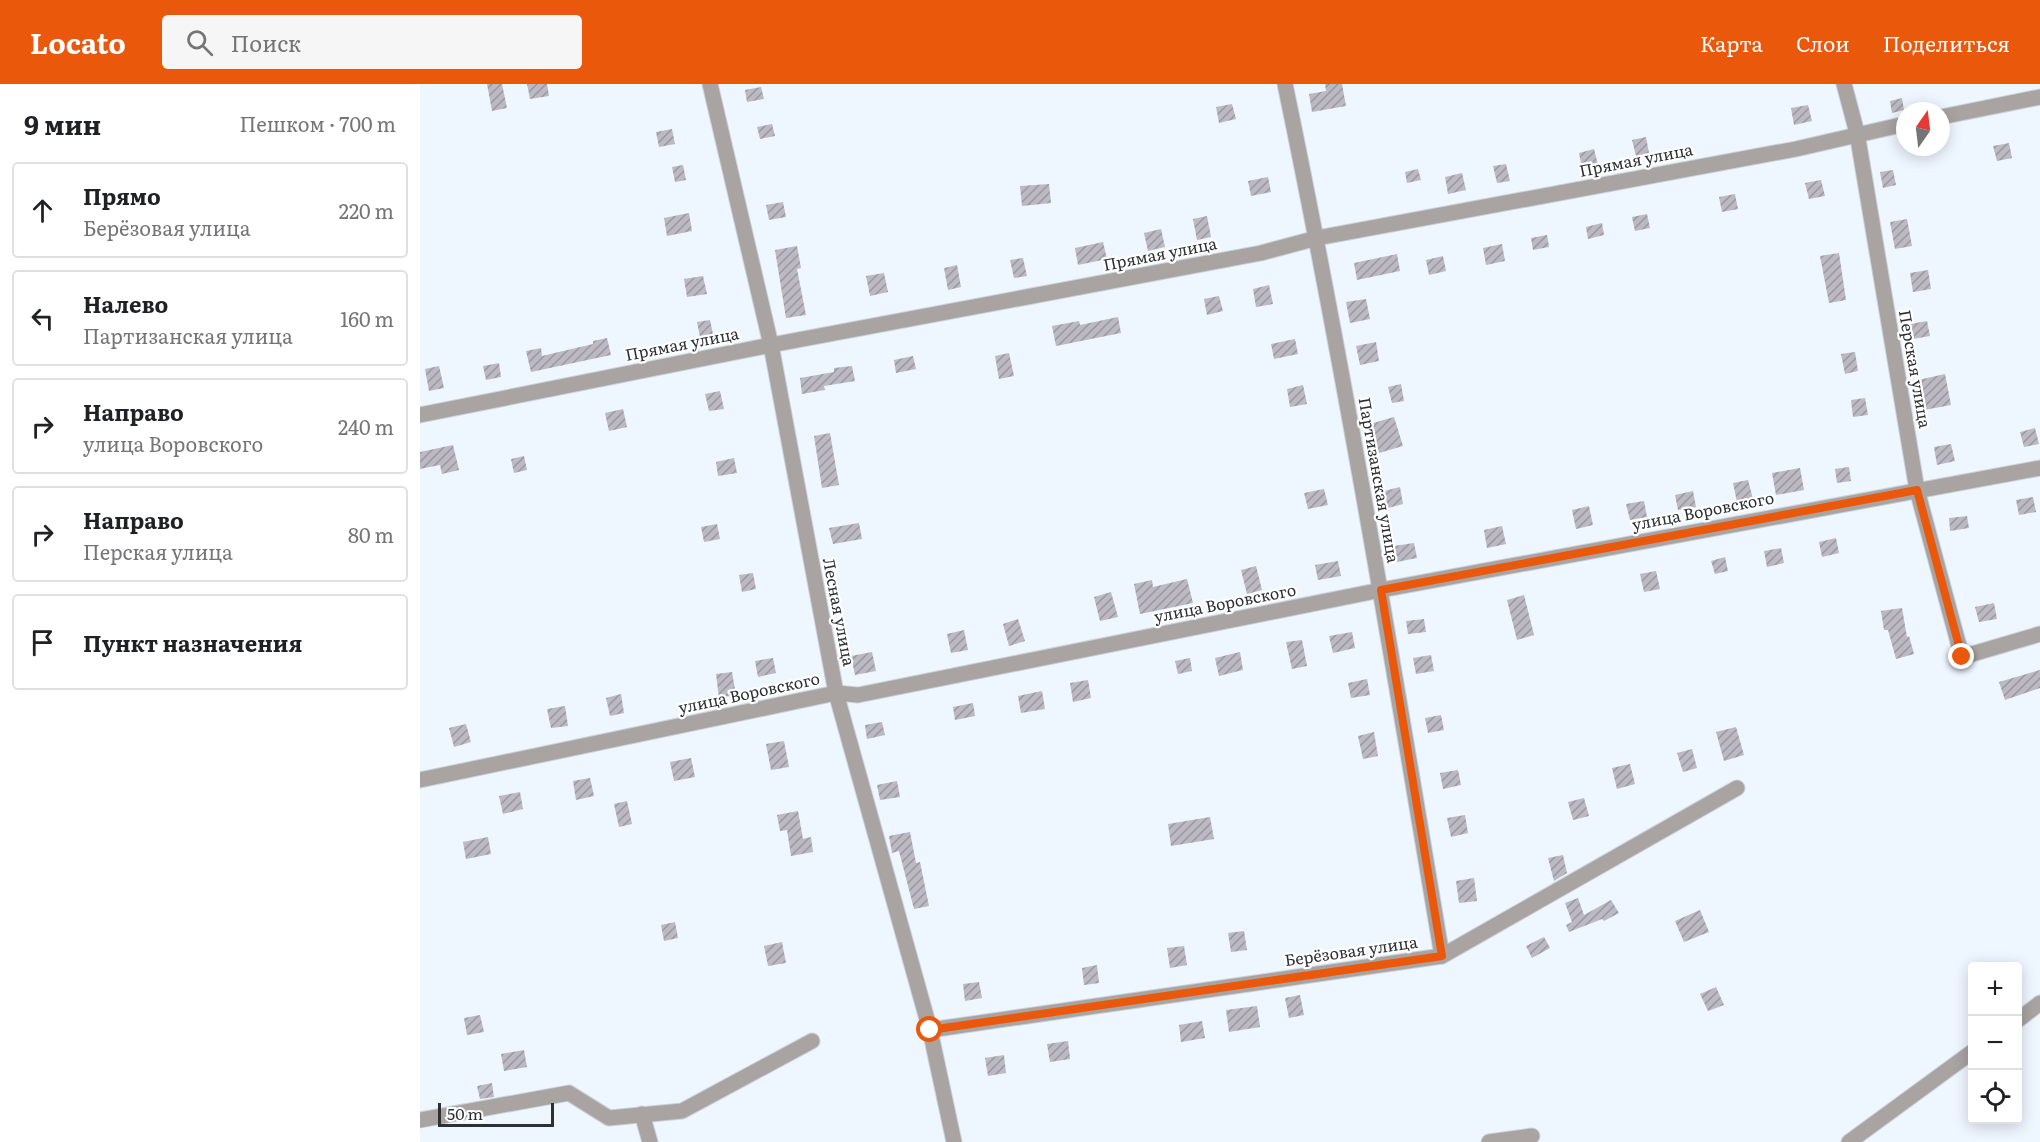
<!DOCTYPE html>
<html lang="ru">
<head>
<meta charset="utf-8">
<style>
  :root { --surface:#fff; --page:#f6f6f6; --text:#202124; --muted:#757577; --line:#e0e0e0; --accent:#ea580c }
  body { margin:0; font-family:Literata,serif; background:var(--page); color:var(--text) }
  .controls { position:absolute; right:18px; bottom:18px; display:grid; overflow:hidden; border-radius:6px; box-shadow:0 3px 15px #0003 }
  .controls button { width:54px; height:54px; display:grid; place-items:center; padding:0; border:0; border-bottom:2px solid var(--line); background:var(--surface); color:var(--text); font:30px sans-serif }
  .compass { position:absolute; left:1476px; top:18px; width:54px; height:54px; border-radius:50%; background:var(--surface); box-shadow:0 3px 15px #0003; rotate:14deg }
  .scale { position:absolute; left:18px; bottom:15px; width:116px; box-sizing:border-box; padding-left:6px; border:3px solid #2e3134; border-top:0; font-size:16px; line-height:21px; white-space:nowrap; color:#2e3134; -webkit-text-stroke:4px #fff; paint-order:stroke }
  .stop { position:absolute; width:18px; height:18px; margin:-14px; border:4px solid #ea580c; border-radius:50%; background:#fff }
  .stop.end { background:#ea580c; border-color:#fff; box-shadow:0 2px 6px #0008 }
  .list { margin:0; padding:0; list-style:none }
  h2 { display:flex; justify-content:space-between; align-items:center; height:78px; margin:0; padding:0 24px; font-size:26px }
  h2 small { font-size:20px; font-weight:400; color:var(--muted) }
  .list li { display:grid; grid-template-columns:39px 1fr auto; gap:18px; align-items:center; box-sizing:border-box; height:96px; margin:0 12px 12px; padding:0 12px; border:2px solid var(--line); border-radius:6px }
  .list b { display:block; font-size:22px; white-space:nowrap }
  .list p { margin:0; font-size:20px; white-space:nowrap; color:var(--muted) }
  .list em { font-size:20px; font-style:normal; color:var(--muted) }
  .icon { flex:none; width:33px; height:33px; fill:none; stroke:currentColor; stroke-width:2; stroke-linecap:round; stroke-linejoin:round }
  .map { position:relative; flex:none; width:1620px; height:1058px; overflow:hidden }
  header { display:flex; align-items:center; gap:36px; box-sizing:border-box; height:84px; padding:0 30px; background:var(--accent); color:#fff }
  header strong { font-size:28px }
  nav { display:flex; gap:33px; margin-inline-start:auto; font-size:21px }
  .search { width:420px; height:54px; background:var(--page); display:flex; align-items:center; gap:15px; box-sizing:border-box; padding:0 21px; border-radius:6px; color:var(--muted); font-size:22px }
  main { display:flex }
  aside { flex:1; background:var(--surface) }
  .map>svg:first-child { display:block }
</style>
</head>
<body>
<header>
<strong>Locato</strong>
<div class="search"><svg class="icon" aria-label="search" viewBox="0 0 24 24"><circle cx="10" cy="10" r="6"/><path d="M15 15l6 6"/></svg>Поиск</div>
<nav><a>Карта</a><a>Слои</a><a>Поделиться</a></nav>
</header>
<main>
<aside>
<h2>9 мин<small>Пешком · 700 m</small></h2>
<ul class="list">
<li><svg class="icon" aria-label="ahead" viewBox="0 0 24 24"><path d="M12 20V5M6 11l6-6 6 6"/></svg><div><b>Прямо</b><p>Берёзовая улица</p></div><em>220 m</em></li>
<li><svg class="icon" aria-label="left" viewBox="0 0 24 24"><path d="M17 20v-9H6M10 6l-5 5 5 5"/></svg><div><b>Налево</b><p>Партизанская улица</p></div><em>160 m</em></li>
<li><svg class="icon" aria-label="right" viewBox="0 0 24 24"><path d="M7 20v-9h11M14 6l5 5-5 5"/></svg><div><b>Направо</b><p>улица Воровского</p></div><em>240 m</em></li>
<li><svg class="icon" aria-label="right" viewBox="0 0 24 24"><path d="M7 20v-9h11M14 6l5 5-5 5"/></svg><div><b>Направо</b><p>Перская улица</p></div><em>80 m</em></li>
<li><svg class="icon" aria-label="arrive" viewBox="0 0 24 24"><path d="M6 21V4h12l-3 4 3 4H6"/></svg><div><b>Пункт назначения</b></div></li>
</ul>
</aside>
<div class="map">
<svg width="1620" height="1058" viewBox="0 0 1620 1058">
  <defs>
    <pattern id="building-hatch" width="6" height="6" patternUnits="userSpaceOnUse" patternTransform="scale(1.5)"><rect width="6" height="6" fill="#bcb9c3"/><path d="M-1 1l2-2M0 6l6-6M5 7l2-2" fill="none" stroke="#99979f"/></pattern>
  </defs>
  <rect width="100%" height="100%" fill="#eef6ff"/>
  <g fill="url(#building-hatch)">
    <polygon points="67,0 82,0 87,24 72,27"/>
    <polygon points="107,0 127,0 129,12 110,15"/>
    <polygon points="905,0 922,0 926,22 892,28 889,10 906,7"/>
    <polygon points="341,3 344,15 327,18 325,6"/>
    <polygon points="1482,14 1484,26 1472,29 1470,17"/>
    <polygon points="812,20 816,35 799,39 796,23"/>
    <polygon points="1388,21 1392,37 1374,41 1371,24"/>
    <polygon points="352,40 355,52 340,55 337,43"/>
    <polygon points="252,45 255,60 239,63 236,48"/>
    <polygon points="1226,53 1229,69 1216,72 1212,56"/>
    <polygon points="1589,59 1592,74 1577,77 1573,62"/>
    <polygon points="1174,65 1178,81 1162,84 1159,69"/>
    <polygon points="1086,80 1090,97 1077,99 1073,82"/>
    <polygon points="263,81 266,96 255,98 252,83"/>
    <polygon points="998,85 1001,96 987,99 985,88"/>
    <polygon points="1473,86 1476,101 1463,104 1460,88"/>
    <polygon points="1042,89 1046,106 1028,110 1025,93"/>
    <polygon points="848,93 851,108 831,112 828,97"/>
    <polygon points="1401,96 1405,112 1389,115 1385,99"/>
    <polygon points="629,100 631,119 602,122 600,102"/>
    <polygon points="1315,110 1318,125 1302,128 1299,113"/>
    <polygon points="363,118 366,133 349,136 346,121"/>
    <polygon points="269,129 272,147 247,152 244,134"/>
    <polygon points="1227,130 1230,144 1215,147 1212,133"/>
    <polygon points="787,132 791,153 777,156 773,135"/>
    <polygon points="1487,135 1492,162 1475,165 1470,138"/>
    <polygon points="1182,139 1184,151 1168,155 1166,143"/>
    <polygon points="741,145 745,163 728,167 724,149"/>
    <polygon points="1127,151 1129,163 1113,166 1111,154"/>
    <polygon points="683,158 687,175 658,181 655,164"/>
    <polygon points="1082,160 1085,177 1066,181 1063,164"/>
    <polygon points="377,162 381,184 377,185 386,231 366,234 355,166"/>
    <polygon points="1419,169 1426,216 1409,219 1400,172"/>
    <polygon points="977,170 980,187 937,196 934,179"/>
    <polygon points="1023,172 1026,187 1009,191 1006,176"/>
    <polygon points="603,174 607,192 594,194 590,176"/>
    <polygon points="537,181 541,203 528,206 524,184"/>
    <polygon points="1508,186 1511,205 1493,208 1490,189"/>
    <polygon points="464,189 468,208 450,212 446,192"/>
    <polygon points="283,192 287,210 267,213 264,195"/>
    <polygon points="849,201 853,220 836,223 833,205"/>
    <polygon points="799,212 803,227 787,231 784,215"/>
    <polygon points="946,215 950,235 930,239 926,218"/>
    <polygon points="698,233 701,249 636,262 632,242 659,237 660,241"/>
    <polygon points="290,236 293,250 280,253 277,238"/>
    <polygon points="1507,237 1510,252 1493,255 1490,240"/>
    <polygon points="187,254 191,271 111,288 106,267 121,264 122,272 173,260 173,257"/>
    <polygon points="875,255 878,270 854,275 851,260"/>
    <polygon points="956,258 959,277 940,281 936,262"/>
    <polygon points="1435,268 1438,287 1425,290 1421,270"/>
    <polygon points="589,269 594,292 579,295 575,272"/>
    <polygon points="493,272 496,285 476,289 474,276"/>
    <polygon points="79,279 81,293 66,296 63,282"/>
    <polygon points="19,282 24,304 9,307 5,285"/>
    <polygon points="432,282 435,297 404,302 405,306 382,310 380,294 414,288 414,284"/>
    <polygon points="1525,290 1531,321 1504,326 1498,296"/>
    <polygon points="981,300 984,317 972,319 968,303"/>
    <polygon points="883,301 887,320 870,323 867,305"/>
    <polygon points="300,307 304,325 289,327 285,310"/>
    <polygon points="1445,314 1448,331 1433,333 1431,316"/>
    <polygon points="203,325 207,343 189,347 185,329"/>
    <polygon points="974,333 983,362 959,369 950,340"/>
    <polygon points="1615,344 1619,360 1604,363 1600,348"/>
    <polygon points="410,349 419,401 402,404 394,352"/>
    <polygon points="1531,360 1535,377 1517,381 1514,363"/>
    <polygon points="33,361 39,386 22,390 20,381 0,385 0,368"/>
    <polygon points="104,372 107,386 94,389 91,375"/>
    <polygon points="314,374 317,389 298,392 296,378"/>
    <polygon points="1429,383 1431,397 1417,399 1415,385"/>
    <polygon points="1380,384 1384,406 1356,411 1352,389"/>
    <polygon points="1328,396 1333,415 1317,418 1313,399"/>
    <polygon points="980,403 983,420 968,424 964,407"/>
    <polygon points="904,405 908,421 888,425 884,409"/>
    <polygon points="1273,407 1276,423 1258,426 1255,411"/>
    <polygon points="1613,413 1616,428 1599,431 1596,416"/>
    <polygon points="1224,417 1227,433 1210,436 1206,420"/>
    <polygon points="1169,422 1173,441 1156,445 1152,426"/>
    <polygon points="1547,432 1549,444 1530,447 1529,434"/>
    <polygon points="439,439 442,455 413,460 409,444"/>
    <polygon points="297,440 300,455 284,458 281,443"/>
    <polygon points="1082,442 1086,460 1067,464 1064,446"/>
    <polygon points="1416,454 1419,469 1402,473 1399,458"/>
    <polygon points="994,459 997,474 977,478 974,462"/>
    <polygon points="1361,464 1364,479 1347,483 1344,467"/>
    <polygon points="1305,473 1308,487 1295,490 1291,477"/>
    <polygon points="918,477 921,492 898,496 895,481"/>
    <polygon points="836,482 842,506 827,510 821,486"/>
    <polygon points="1236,487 1240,505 1224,508 1220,490"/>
    <polygon points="333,489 336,505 322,508 319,491"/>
    <polygon points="767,495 773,519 720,530 714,500 732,496 733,503"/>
    <polygon points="691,508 698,533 680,537 674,513"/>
    <polygon points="1104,511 1114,551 1097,556 1087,516"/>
    <polygon points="1574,519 1577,535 1559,538 1555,523"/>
    <polygon points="1482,524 1487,553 1489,552 1494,570 1476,575 1468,546 1464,546 1461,527"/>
    <polygon points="598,535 605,557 589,562 583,540"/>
    <polygon points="1004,535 1006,548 988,550 986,537"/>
    <polygon points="544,546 548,566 531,569 527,550"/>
    <polygon points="932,548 935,564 913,569 909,552"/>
    <polygon points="882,556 887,582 872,585 866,558"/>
    <polygon points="452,568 456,587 435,591 431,572"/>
    <polygon points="820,568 823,586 799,592 795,574"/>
    <polygon points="1011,571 1014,587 996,590 993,574"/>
    <polygon points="353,574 356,589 338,593 335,577"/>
    <polygon points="770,574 772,587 758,590 755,577"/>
    <polygon points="1620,586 1620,604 1585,616 1579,598"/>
    <polygon points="312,588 316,611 299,614 296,590"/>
    <polygon points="947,595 950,611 931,614 928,599"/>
    <polygon points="668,596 671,614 653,618 650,599"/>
    <polygon points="622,607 625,625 601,629 598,612"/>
    <polygon points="201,610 204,629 190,632 186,614"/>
    <polygon points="553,619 555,632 535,636 533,623"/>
    <polygon points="145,622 148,642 131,644 127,625"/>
    <polygon points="1021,631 1024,646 1008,649 1005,634"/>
    <polygon points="462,638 465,651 447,655 445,641"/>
    <polygon points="46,640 51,658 34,663 29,644"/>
    <polygon points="1316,643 1324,671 1304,677 1296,648"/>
    <polygon points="954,648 958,672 943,675 938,652"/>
    <polygon points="364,657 369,683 351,686 346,660"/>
    <polygon points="1272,665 1277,684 1263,688 1257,669"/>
    <polygon points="271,674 275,693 254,697 250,678"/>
    <polygon points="1210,680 1215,700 1197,705 1192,684"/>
    <polygon points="1038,686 1041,701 1023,705 1020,689"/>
    <polygon points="170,694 174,712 156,716 153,697"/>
    <polygon points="477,697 480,713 460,716 457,701"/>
    <polygon points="100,708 103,725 83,730 79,712"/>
    <polygon points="1164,714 1169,732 1153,736 1148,718"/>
    <polygon points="207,717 212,740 199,743 194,720"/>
    <polygon points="378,727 383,755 391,753 393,768 371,772 367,746 360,747 357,731"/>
    <polygon points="1045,731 1048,749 1031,753 1027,734"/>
    <polygon points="790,733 794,755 751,762 748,740"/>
    <polygon points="490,748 496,779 500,778 509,822 494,825 479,767 472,769 469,752"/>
    <polygon points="68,753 71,770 46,775 43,758"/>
    <polygon points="1143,771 1147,789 1134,797 1128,774"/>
    <polygon points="1054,794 1057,817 1039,819 1036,797"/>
    <polygon points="1158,814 1164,831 1191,816 1199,829 1184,837 1182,835 1149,848 1146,841 1152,838 1145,819"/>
    <polygon points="1280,826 1289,848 1264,858 1255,837"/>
    <polygon points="255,838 258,854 244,857 241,841"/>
    <polygon points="824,847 827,866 811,868 808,849"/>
    <polygon points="1124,853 1130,864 1112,874 1106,862"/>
    <polygon points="362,858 366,879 348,882 344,862"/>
    <polygon points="764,862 767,881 750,884 747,864"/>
    <polygon points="677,881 679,899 664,901 662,884"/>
    <polygon points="559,898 562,914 545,917 543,900"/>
    <polygon points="1296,903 1304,921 1288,927 1280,910"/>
    <polygon points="880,911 884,931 869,934 865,914"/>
    <polygon points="837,922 840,943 809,948 806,926"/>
    <polygon points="60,931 64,948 47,951 44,934"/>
    <polygon points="782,937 785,954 761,958 759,941"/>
    <polygon points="648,957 650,975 630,978 627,960"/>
    <polygon points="104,966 107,983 84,987 81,970"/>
    <polygon points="584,971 586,989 568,992 565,974"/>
    <polygon points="72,999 74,1013 60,1015 57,1002"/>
  </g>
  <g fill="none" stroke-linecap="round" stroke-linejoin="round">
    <g stroke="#cbd3da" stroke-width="17">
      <g id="minor">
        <polyline points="290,0 351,261 416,609 510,946 534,1058"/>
        <path d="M865 0C925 289 973 580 1022 872"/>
        <polyline points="1424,0 1437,49 1497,406 1542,573 1620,550"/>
        <polyline points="1521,33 1620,13"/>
        <polyline points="0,331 351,261 841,169 897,154 1376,65 1485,40"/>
        <polyline points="0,696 416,609 438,611 961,506 1620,384"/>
        <polyline points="1598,936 1620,919"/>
        <polyline points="510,946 1022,872 1317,704"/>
        <polyline points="222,1030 230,1058"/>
        <polyline points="0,1036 149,1009 189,1034 262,1027 392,957"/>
        <polyline points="1069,1058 1112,1052"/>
        <polyline points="1429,1058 1552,968"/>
      </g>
    </g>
    <use href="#minor" stroke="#a9a4a2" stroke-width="15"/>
  </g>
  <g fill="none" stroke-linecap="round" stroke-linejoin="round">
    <polyline stroke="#ea580c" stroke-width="8" points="510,946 1022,872 961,506 1497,406 1542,573"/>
  </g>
  <g text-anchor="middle" stroke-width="4.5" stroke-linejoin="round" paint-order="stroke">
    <g font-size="16" fill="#2e3134" stroke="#fff">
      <text transform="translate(1216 76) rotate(-11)" y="6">Прямая улица</text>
      <text transform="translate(740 170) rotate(-11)" y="6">Прямая улица</text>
      <text transform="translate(262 260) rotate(-11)" y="6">Прямая улица</text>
      <text transform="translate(1495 285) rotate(80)" y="6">Перская улица</text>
      <text transform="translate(959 396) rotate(80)" y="6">Партизанская улица</text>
      <text transform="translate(1283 427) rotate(-11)" y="6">улица Воровского</text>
      <text transform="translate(805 519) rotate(-11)" y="6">улица Воровского</text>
      <text transform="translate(419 528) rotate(79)" y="6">Лесная улица</text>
      <text transform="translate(329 609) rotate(-12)" y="6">улица Воровского</text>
      <text transform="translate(931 867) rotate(-8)" y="6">Берёзовая улица</text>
    </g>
  </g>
</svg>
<div class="controls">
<button>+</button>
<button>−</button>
<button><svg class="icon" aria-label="locate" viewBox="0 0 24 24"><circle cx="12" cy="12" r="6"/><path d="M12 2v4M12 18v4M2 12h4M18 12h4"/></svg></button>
</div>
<svg class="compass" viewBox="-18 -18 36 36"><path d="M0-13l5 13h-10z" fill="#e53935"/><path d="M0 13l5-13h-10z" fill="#757577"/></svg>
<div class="scale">50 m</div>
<div class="stop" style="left:510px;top:946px"></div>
<div class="stop end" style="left:1542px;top:573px"></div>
</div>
</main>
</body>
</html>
